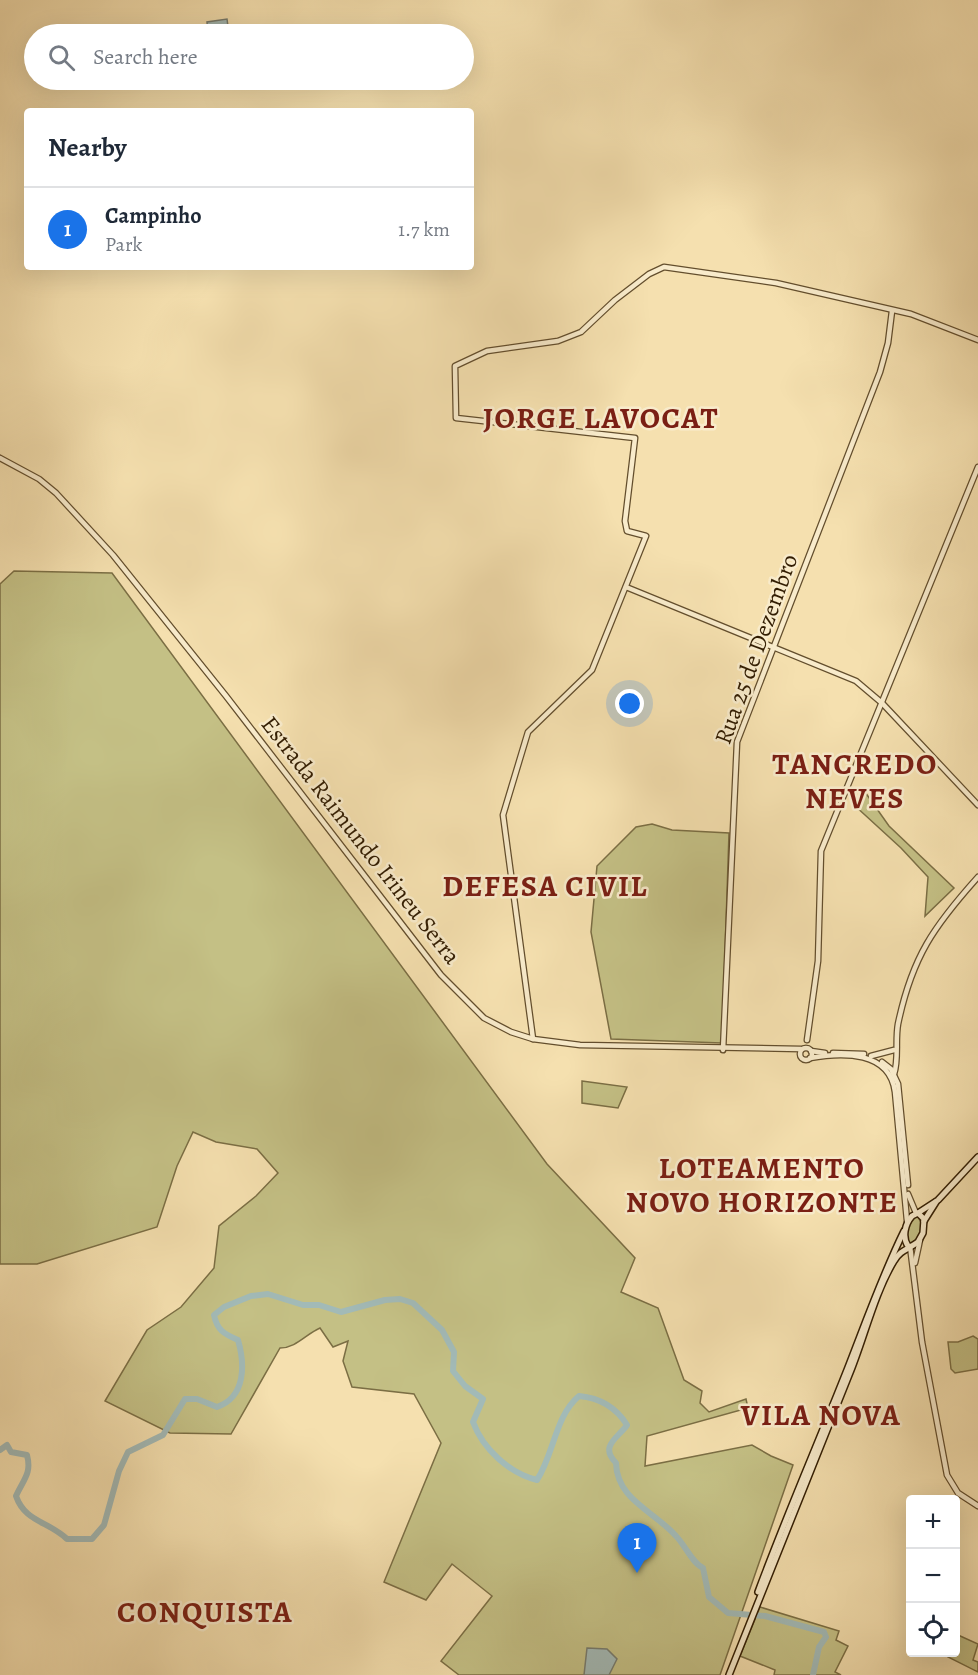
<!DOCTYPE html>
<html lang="en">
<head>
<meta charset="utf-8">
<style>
  :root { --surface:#fff; --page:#f6f6f7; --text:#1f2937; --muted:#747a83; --line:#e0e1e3; --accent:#1a73e8 }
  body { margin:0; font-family:Alegreya,serif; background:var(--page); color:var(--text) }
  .controls { position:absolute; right:18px; bottom:18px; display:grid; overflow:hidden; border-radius:6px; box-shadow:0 6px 24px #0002 }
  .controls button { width:54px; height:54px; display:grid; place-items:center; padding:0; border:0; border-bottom:2px solid var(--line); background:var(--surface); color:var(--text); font:30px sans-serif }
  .you { position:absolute; left:630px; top:704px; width:21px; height:21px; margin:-15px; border:4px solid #fff; border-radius:50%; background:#1a73e8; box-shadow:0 0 0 9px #1a73e833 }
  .badge { display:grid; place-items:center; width:39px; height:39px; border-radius:50%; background:var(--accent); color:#fff; font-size:20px; font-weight:700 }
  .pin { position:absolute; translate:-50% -50px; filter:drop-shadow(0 2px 3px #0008) }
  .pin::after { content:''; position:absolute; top:32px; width:21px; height:18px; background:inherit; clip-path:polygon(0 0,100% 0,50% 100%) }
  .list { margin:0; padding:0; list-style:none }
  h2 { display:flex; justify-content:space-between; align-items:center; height:78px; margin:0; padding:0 24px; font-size:26px }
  h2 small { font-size:20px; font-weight:400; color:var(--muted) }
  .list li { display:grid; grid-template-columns:39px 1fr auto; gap:18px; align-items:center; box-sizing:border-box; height:84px; padding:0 24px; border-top:2px solid var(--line) }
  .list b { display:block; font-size:22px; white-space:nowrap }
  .list p { margin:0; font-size:20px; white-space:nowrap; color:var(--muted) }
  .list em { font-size:20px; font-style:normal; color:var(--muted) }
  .icon { flex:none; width:33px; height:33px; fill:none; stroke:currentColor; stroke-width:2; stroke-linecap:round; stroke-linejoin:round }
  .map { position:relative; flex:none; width:978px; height:1675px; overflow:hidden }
  .search { position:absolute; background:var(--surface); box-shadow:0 6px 24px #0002; left:24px; top:24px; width:450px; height:66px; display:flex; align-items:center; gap:15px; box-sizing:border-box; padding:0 21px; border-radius:33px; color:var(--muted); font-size:22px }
  .panel { position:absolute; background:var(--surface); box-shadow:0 6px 24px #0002; left:24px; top:108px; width:450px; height:162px; border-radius:6px }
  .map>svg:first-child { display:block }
</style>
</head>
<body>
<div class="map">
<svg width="978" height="1675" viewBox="0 0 978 1675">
  <rect width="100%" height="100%" fill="#f5e0af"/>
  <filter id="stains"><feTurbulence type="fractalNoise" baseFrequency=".00333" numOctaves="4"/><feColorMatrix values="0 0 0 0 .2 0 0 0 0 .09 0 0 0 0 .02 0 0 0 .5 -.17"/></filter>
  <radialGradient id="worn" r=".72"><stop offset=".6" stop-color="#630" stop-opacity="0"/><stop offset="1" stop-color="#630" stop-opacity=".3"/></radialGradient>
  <g fill="#c4c085" stroke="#7b6e44" stroke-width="1.5">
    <path d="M14 571 112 573 547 1164 635 1258 621 1292 658 1308 684 1380 702 1391 700 1403 709 1412 746 1399 748 1408 647 1436 645 1466 752 1445 771 1456 793 1465 720 1675H459L441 1661 492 1596 452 1564 426 1600 384 1582 441 1443 414 1394 352 1387 343 1361 348 1341 333 1347 320 1328C306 1334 296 1348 280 1348L231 1434 170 1433 105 1401 147 1330 181 1307 214 1268 219 1226 256 1196 278 1173 257 1149 216 1142 193 1132 177 1166 157 1227 37 1264H0V584Z"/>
    <polygon points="865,792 889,826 954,888 925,916 928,877 901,848 853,804"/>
    <polygon points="652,824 672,830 729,833 722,1043 611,1039 591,932 597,866 636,827"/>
    <polygon points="582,1081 627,1087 618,1108 582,1103"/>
    <path d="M917 1215 923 1226 918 1239 910 1244 907 1241C907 1230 907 1221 917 1215Z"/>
    <polygon points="973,1336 978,1339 978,1369 955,1373 951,1369 948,1342 958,1342"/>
    <polygon points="760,1607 839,1631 836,1640 848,1646 835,1672 841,1675 774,1675 775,1670 740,1656"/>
    <polygon points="958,1635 978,1644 973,1660 978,1662 978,1672 948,1657 950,1653 956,1652"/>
  </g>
  <g fill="#a2bab7" stroke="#757b6f" stroke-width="1.5">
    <polygon points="227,19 229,34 208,34 207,22"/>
    <polygon points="587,1648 607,1649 617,1659 609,1675 584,1675"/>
  </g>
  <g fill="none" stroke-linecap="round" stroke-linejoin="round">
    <path stroke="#a2bab7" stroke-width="6" d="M0 1450 7 1445 11 1452 27 1455C32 1474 23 1480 16 1496 25 1522 48 1521 67 1539H92L104 1525 119 1471 128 1452 163 1435 185 1399H197L217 1407C246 1397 245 1364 238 1340 224 1334 217 1330 214 1315L224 1307 251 1296 268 1294 303 1305H319L341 1312 385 1300 400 1299 413 1303 442 1330 454 1352 453 1371 465 1386 483 1399 473 1422C483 1449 509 1473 537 1480 554 1454 555 1416 579 1396 600 1398 616 1407 627 1425 618 1438 599 1446 616 1463 617 1500 654 1511 676 1536 685 1545 692 1563 703 1568L709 1597 728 1613 765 1616 824 1632 826 1637 819 1647 813 1675"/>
    <g stroke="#634e2d" stroke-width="7">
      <g id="tertiary">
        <polyline points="0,458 39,479 56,493 113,555 226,696 441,975 484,1018 511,1032 533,1039 580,1045 801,1049"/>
        <polyline points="626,587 856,681 882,703 978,805"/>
        <polyline points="533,1039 503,815 528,732 592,670 646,536 627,531 625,521 635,438 456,418 455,366 487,351 558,341 581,332 615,300 649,274 664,267 776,283 911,314 978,340"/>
        <polyline points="807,1040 818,961 821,851 978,467"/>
        <circle cx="806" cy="1054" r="6"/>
        <polyline points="723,1050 737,742 880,372 888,343 892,311"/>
        <polyline points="811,1051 825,1053"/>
        <polyline points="833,1053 864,1054"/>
        <polyline points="871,1056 894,1050"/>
        <path d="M810 1058C843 1052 890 1051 895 1092L907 1221"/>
        <polyline points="882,1062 891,1069 898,1084 908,1185"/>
        <path d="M894 1074C899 1060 895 1040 898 1024 912 957 934 926 978 877"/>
        <polyline points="908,1194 916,1213"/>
        <polyline points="910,1246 922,1342 947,1475 958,1493 978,1506"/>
        <polyline points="915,1263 920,1240"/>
      </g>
    </g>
    <g stroke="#321d02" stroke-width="8">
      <g id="secondary">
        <polyline points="918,1213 938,1200 978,1157"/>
        <polyline points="924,1221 936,1202"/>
        <path d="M758 1592C785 1519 816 1448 845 1375 864 1327 881 1278 904 1231"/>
        <path d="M729 1675C769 1575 809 1475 849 1375 864 1339 874 1294 894 1261 900 1250 909 1249 918 1242L923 1233 924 1219 918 1213 912 1216C905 1224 902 1237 908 1246"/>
      </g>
    </g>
    <use href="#tertiary" stroke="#f8ebcb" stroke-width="4.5"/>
    <use href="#secondary" stroke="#f8ebcb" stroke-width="5"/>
  </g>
  <g text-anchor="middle" stroke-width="5" stroke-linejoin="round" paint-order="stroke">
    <g font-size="24" fill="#321d02" stroke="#f8ebcb">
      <text transform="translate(756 649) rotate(-70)" y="8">Rua 25 de Dezembro</text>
      <text transform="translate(361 840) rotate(52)" y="8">Estrada Raimundo Irineu Serra</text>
    </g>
    <g font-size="30" font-weight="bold" letter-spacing="1.5" fill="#7a1f14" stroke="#f8ebcb">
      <text x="601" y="428">JORGE LAVOCAT</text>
      <text x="855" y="774">TANCREDO<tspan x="855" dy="34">NEVES</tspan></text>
      <text x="545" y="896">DEFESA CIVIL</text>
      <text x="762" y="1178">LOTEAMENTO<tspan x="762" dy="34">NOVO HORIZONTE</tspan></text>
      <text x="821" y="1425">VILA NOVA</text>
      <text x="205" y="1622">CONQUISTA</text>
    </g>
  </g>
  <rect width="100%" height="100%" filter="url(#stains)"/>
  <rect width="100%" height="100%" fill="url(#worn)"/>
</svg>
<div class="controls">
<button>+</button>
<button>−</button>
<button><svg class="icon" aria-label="locate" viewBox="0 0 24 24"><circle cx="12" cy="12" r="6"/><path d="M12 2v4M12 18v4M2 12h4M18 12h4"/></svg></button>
</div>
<div class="you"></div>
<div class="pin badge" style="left:637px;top:1573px">1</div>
<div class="search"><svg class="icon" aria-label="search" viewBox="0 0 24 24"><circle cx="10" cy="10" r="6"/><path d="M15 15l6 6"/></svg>Search here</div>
<section class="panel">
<h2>Nearby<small></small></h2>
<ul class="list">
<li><span class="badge">1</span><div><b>Campinho</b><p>Park</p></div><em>1.7 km</em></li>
</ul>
</section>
</div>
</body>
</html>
